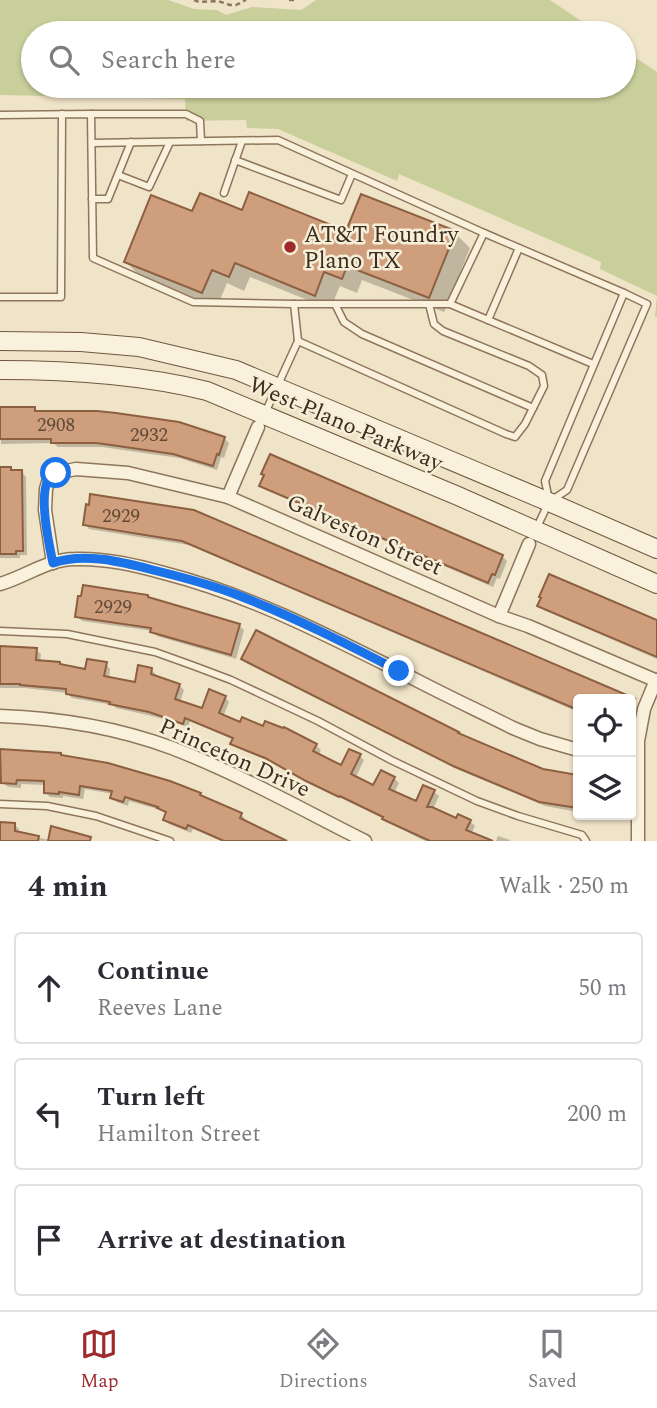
<!DOCTYPE html>
<html lang="en">
<head>
<meta charset="utf-8">
<style>
  :root { --surface:#fff; --page:#f7f7f7; --text:#2b2b33; --muted:#7c7c81; --line:#e1e1e2; --accent:#9e2a2b }
  body { margin:0; font-family:Spectral,serif; background:var(--page); color:var(--text) }
  .controls { position:absolute; right:21px; bottom:21px; display:grid; overflow:hidden; border-radius:7px; box-shadow:0 2px 5px #0004 }
  .controls button { width:63px; height:63px; display:grid; place-items:center; padding:0; border:0; border-bottom:2px solid var(--line); background:var(--surface); color:var(--text); font:35px sans-serif }
  .stop { position:absolute; width:21px; height:21px; margin:-16px; border:5px solid #1a73e8; border-radius:50%; background:#fff }
  .stop.end { background:#1a73e8; border-color:#fff; box-shadow:0 2px 7px #0008 }
  .list { margin:0; padding:0; list-style:none }
  h2 { display:flex; justify-content:space-between; align-items:center; height:91px; margin:0; padding:0 28px; font-size:30px }
  h2 small { font-size:23px; font-weight:400; color:var(--muted) }
  .list li { display:grid; grid-template-columns:46px 1fr auto; gap:21px; align-items:center; box-sizing:border-box; height:112px; margin:0 14px 14px; padding:0 14px; border:2px solid var(--line); border-radius:7px }
  .list b { display:block; font-size:26px; white-space:nowrap }
  .list p { margin:0; font-size:23px; white-space:nowrap; color:var(--muted) }
  .list em { font-size:23px; font-style:normal; color:var(--muted) }
  .icon { flex:none; width:38px; height:38px; fill:none; stroke:currentColor; stroke-width:2; stroke-linecap:round; stroke-linejoin:round }
  .map { position:relative; flex:none; width:657px; height:841px; overflow:hidden }
  .search { position:absolute; background:var(--surface); box-shadow:0 2px 5px #0004; left:21px; right:21px; top:21px; height:77px; display:flex; align-items:center; gap:18px; box-sizing:border-box; padding:0 24px; border-radius:38px; color:var(--muted); font-size:26px }
  .sheet { height:469px; background:var(--surface) }
  nav { display:flex; justify-content:space-around; align-items:center; box-sizing:border-box; height:98px; border-top:2px solid var(--line); background:var(--surface); font-size:19px; color:var(--muted) }
  nav a { display:grid; justify-items:center; gap:4px }
  nav .on { color:var(--accent) }
  .map>svg:first-child { display:block }
</style>
</head>
<body>
<div class="map">
<svg width="657" height="841" viewBox="0 0 657 841">
  <rect width="100%" height="100%" fill="#f0e4c8"/>
  <polygon fill="#c9cf9b" points="0,0 168,0 194,9 217,10 226,15 252,7 301,10 316,0 550,0 599,33 33,33 33,86 624,86 624,50 657,72 657,317 655,317 657,296 600,269 601,262 399,174 397,181 278,129 247,128 246,120 186,121 185,99 0,95"/>
  <g fill="#0003">
    <polygon points="243,212 347,233 455,233 470,248 444,312 362,280 357,293 340,286 330,309 250,277 244,291 227,283 217,307 141,277 126,262 193,213"/>
    <polygon points="0,409 34,409 39,413 224,438 229,443 224,458 221,457 217,470 179,458 102,447 58,447 53,443 1,444"/>
    <polygon points="0,469 10,469 13,472 22,472 26,477 27,555 20,555 20,558 0,558"/>
    <polygon points="261,485 502,556 507,561 500,579 497,578 493,587 266,490"/>
    <polygon points="88,507 630,698 634,703 631,712 631,699 578,699 578,712 189,545 89,529 85,524"/>
    <polygon points="82,598 150,599 239,625 244,630 236,659 157,636 153,631 82,621 77,616"/>
    <polygon points="540,606 657,623 657,659 544,610"/>
    <polygon points="0,648 36,650 41,654 40,662 87,671 106,664 110,669 109,679 136,684 152,670 156,675 156,678 179,685 184,690 180,702 202,710 225,697 229,702 223,717 241,724 316,745 321,750 318,756 341,768 360,756 364,760 355,779 374,788 394,778 399,783 394,793 416,804 424,787 434,792 439,796 433,809 456,820 470,821 475,826 471,834 491,841 425,841 389,823 385,819 313,785 271,762 237,748 232,744 234,740 190,721 188,727 156,717 116,708 113,705 72,698 67,693 25,688 0,688"/>
    <polygon points="243,659 458,733 543,771 578,777 578,812 545,806 459,770 248,664"/>
    <polygon points="0,751 60,755 200,794 204,799 241,814 245,819 244,822 283,841 221,841 193,829 191,833 169,824 165,820 167,814 161,810 129,801 128,806 117,802 112,798 113,794 85,789 83,799 63,796 63,798 50,797 46,793 46,785 21,784 21,788 8,787 4,784 0,783"/>
    <polygon points="598,815 620,815 620,818"/>
    <polygon points="14,824 19,829 19,834 50,840 88,841 0,841 0,832"/>
    <polygon points="498,836 510,840 510,841 496,841"/>
  </g>
  <g fill="#cf9f7d" stroke="#8d5f41" stroke-width="2">
    <polygon points="249,192 346,231 361,194 456,231 429,298 347,266 342,279 324,272 315,296 235,263 229,277 212,270 202,293 124,262 151,195 192,211 200,193 242,210"/>
    <polygon points="0,407 35,407 35,411 97,411 116,413 179,422 225,437 219,455 217,454 213,466 173,454 111,445 96,443 51,443 51,439 0,439"/>
    <polygon points="270,454 503,555 495,575 492,574 488,583 259,486 264,475 261,474"/>
    <polygon points="0,467 11,467 11,470 22,470 23,551 16,551 16,554 0,554"/>
    <polygon points="90,494 194,510 636,699 578,699 578,710 182,541 83,525 86,504 89,505"/>
    <polygon points="549,574 657,620 657,657 537,606 541,598 539,597"/>
    <polygon points="83,585 148,595 148,597 240,624 231,655 150,632 151,628 75,617 78,596 81,596"/>
    <polygon points="256,630 459,732 458,733 543,769 578,775 578,808 539,802 453,766 241,659"/>
    <polygon points="0,646 37,648 36,660 60,662 60,664 85,669 87,659 107,662 104,676 135,682 138,665 152,668 151,674 180,684 175,699 202,708 209,689 226,696 219,713 240,722 242,717 263,726 265,721 283,728 284,727 317,744 313,751 341,765 349,749 361,754 351,774 373,785 381,770 395,777 389,789 416,801 423,785 435,790 427,807 432,807 456,818 458,814 471,820 466,830 493,841 430,841 382,819 383,817 340,796 339,797 306,781 265,758 230,744 233,738 185,718 183,724 149,712 109,704 110,702 66,694 66,689 20,685 20,684 0,684"/>
    <polygon points="0,749 61,753 61,755 108,763 170,781 201,793 200,795 242,813 240,818 287,841 224,841 188,825 186,829 163,820 166,812 157,808 158,807 125,797 123,802 110,798 112,791 80,786 79,795 59,792 59,794 44,793 44,781 17,780 16,784 1,783"/>
    <polygon points="0,822 15,823 15,831 39,836 38,841 0,841"/>
    <polygon points="51,826 91,837 90,841 48,841"/>
  </g>
  <g fill="none" stroke-linecap="round" stroke-linejoin="round">
    <g stroke="#8d765c" stroke-width="9">
      <g id="service">
        <polyline points="91,114 186,114 200,121 201,141"/>
        <polyline points="0,115 91,114 93,258 193,302 294,304 298,341 265,413"/>
        <polyline points="92,143 278,140 484,233 450,304 593,364"/>
        <polyline points="235,160 341,200 352,174"/>
        <polyline points="118,175 149,187 170,142"/>
        <polyline points="224,193 242,141"/>
        <polyline points="92,199 108,199 131,142"/>
        <polyline points="484,233 624,293"/>
        <polyline points="0,297 61,297 62,114"/>
        <polyline points="294,304 450,304"/>
        <polyline points="335,304 344,322 362,334 533,408"/>
        <polyline points="488,320 519,248"/>
        <polyline points="298,341 506,434 515,437 525,424 544,386 542,375 529,366 443,331 434,324 429,304"/>
        <polyline points="537,527 549,502 567,490 647,304 624,293 545,481 549,500"/>
        <polyline points="0,631 67,634 155,652 194,666 231,680 318,721 391,760 477,801 518,816 582,835 586,841"/>
        <polyline points="0,804 47,806 96,816 170,841"/>
      </g>
    </g>
    <g stroke="#8d765c" stroke-width="15">
      <g id="minor">
        <polyline points="228,497 258,427"/>
        <polyline points="53,563 45,510 46,489 49,479 56,473 76,469 128,473 228,497 499,616 528,626 657,681"/>
        <path d="M0 584C25 577 48 559 75 559 105 558 135 565 164 573 249 595 321 632 399 671 436 691 475 709 513 728L540 739 578 750"/>
        <polyline points="499,616 529,544"/>
        <path d="M0 716C58 718 118 728 172 748 239 774 301 809 365 841"/>
        <polyline points="638,841 638,741 644,709 656,680"/>
      </g>
    </g>
    <g stroke="#6f573f" stroke-width="20">
      <g id="secondary">
        <polyline points="0,341 81,342 139,347 236,370 549,502 657,549"/>
        <path d="M0 370C69 370 139 374 207 391L458 496 657 584"/>
      </g>
    </g>
    <g stroke="#8d765c" stroke-width="2.5" stroke-dasharray="5 3.5" stroke-linecap="butt">
      <polyline points="194,0 199,2 218,1 230,5 236,5 246,0"/>
      <polyline points="289,0 294,0"/>
    </g>
    <use href="#service" stroke="#faf1dc" stroke-width="6"/>
    <use href="#minor" stroke="#faf1dc" stroke-width="12"/>
    <use href="#secondary" stroke="#faf1dc" stroke-width="18"/>
  </g>
  <g fill="none" stroke-linecap="round" stroke-linejoin="round">
    <path stroke="#1a73e8" stroke-width="9" d="M56 473C54 474 50 478 48 480 39 497 49 545 53 563 84 552 122 562 153 570 182 577 212 585 240 596 294 617 347 644 399 671"/>
  </g>
  <circle fill="#9e2a2b" stroke="#f7eed8" stroke-width="2.5" cx="290" cy="247" r="7"/>
  <g text-anchor="middle" stroke-width="5" stroke-linejoin="round" paint-order="stroke">
    <g font-size="19" fill="#624a37">
      <text x="56" y="431">2908</text>
      <text x="149" y="441">2932</text>
      <text x="121" y="522">2929</text>
      <text x="113" y="613">2929</text>
    </g>
    <g font-size="23" fill="#3d2e20" stroke="#f7eed8" text-anchor="start">
      <text x="304" y="242">AT&amp;T Foundry<tspan x="304" dy="26">Plano TX</tspan></text>
    </g>
    <g font-size="23" fill="#3d2e20" stroke="#f7eed8">
      <text transform="translate(346 423) rotate(23)" y="8">West Plano Parkway</text>
      <text transform="translate(365 534) rotate(24)" y="8">Galveston Street</text>
      <text transform="translate(235 757) rotate(24)" y="8">Princeton Drive</text>
    </g>
  </g>
</svg>
<div class="controls">
<button><svg class="icon" aria-label="locate" viewBox="0 0 24 24"><circle cx="12" cy="12" r="6"/><path d="M12 2v4M12 18v4M2 12h4M18 12h4"/></svg></button>
<button><svg class="icon" aria-label="layers" viewBox="0 0 24 24"><path d="M12 4l9 5-9 5-9-5zM3 14l9 5 9-5"/></svg></button>
</div>
<div class="stop" style="left:56px;top:473px"></div>
<div class="stop end" style="left:399px;top:671px"></div>
<div class="search"><svg class="icon" aria-label="search" viewBox="0 0 24 24"><circle cx="10" cy="10" r="6"/><path d="M15 15l6 6"/></svg>Search here</div>
</div>
<section class="sheet">
<h2>4 min<small>Walk · 250 m</small></h2>
<ul class="list">
<li><svg class="icon" aria-label="ahead" viewBox="0 0 24 24"><path d="M12 20V5M6 11l6-6 6 6"/></svg><div><b>Continue</b><p>Reeves Lane</p></div><em>50 m</em></li>
<li><svg class="icon" aria-label="left" viewBox="0 0 24 24"><path d="M17 20v-9H6M10 6l-5 5 5 5"/></svg><div><b>Turn left</b><p>Hamilton Street</p></div><em>200 m</em></li>
<li><svg class="icon" aria-label="arrive" viewBox="0 0 24 24"><path d="M6 21V4h12l-3 4 3 4H6"/></svg><div><b>Arrive at destination</b></div></li>
</ul>
</section>
<nav>
<a class="on"><svg class="icon" aria-label="map" viewBox="0 0 24 24"><path d="M3 6l6-2 6 2 6-2v14l-6 2-6-2-6 2zM9 4v14M15 6v14"/></svg>Map</a>
<a><svg class="icon" aria-label="directions" viewBox="0 0 24 24"><path d="M12 3l9 9-9 9-9-9zM9 14v-3h6M13 9l2 2-2 2"/></svg>Directions</a>
<a><svg class="icon" aria-label="saved" viewBox="0 0 24 24"><path d="M7 4h10v16l-5-4-5 4z"/></svg>Saved</a>
</nav>
</body>
</html>
